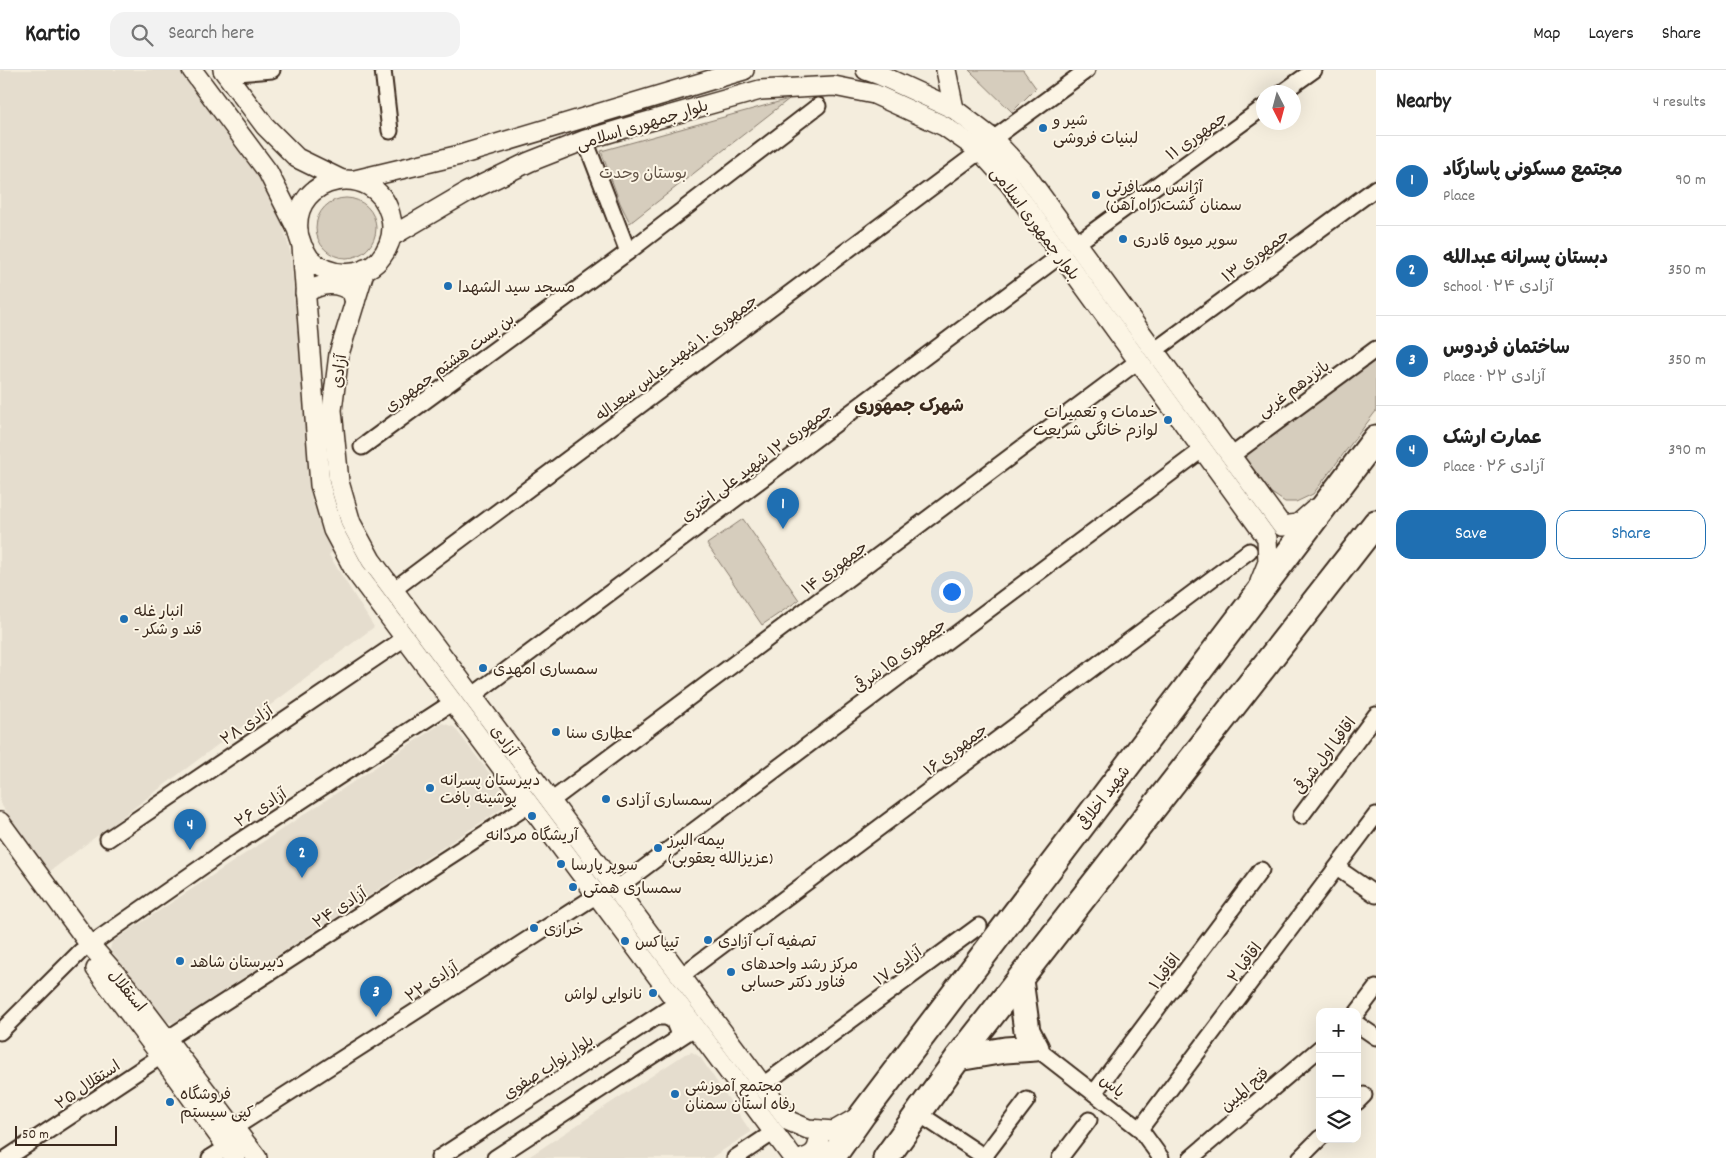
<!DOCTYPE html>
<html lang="en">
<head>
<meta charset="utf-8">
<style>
  :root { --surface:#fff; --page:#f2f2f2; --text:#222; --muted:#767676; --line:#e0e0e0; --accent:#1f6fb2 }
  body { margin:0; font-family:Dekko,"Playpen Sans Arabic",sans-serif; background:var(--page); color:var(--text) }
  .controls { position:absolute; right:15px; bottom:15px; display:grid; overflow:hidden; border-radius:10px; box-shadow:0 5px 20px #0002 }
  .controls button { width:45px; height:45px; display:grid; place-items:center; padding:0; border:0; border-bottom:1px solid var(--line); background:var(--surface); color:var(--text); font:25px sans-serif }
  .compass { position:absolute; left:1256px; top:15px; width:45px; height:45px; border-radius:50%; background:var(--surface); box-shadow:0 5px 20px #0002; rotate:174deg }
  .scale { position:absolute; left:15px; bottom:12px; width:102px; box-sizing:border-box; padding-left:5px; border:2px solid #3b2a1e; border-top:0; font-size:14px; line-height:18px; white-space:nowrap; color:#3b2a1e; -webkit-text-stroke:4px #fcf5e5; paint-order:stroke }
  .you { position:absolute; left:951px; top:521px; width:18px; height:18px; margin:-12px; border:4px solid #fff; border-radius:50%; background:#1a73e8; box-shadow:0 0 0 8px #1a73e833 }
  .badge { display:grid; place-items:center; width:32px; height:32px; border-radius:50%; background:var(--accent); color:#fff; font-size:16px; font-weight:700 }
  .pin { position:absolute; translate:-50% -41px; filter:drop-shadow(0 1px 2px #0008) }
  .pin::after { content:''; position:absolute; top:26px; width:18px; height:15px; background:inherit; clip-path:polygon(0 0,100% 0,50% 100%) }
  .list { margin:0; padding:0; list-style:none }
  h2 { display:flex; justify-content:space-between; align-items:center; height:65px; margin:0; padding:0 20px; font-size:21px }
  h2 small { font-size:16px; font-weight:400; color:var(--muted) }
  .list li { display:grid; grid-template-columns:32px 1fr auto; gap:15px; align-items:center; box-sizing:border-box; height:90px; padding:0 20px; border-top:1px solid var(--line) }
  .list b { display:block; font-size:19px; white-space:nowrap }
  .list p { margin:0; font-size:16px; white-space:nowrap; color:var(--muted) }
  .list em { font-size:16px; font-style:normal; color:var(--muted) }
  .actions { display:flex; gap:10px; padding:15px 20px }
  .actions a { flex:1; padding:11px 0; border:1px solid var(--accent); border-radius:15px; text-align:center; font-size:18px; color:var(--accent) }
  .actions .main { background:var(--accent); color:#fff }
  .icon { flex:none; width:28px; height:28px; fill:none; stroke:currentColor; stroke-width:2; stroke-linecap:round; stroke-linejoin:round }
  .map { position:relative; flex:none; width:1376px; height:1088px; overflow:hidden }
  header { display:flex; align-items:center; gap:30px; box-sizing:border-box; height:70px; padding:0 25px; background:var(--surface); border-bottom:1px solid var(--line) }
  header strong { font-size:24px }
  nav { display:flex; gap:28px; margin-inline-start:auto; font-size:18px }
  .search { width:350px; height:45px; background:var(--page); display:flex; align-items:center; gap:12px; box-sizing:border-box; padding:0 18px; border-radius:15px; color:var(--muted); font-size:19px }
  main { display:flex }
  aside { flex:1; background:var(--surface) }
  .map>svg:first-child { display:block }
</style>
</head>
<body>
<header>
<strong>Kartio</strong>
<div class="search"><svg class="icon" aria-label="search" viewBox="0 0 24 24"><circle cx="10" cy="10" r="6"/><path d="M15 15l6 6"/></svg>Search here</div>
<nav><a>Map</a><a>Layers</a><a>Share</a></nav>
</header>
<main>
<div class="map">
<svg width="1376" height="1088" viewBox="0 0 1376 1088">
  <rect width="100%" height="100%" fill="#f4eddd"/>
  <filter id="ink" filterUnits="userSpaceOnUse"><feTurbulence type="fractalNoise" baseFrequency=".02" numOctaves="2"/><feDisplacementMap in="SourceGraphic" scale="10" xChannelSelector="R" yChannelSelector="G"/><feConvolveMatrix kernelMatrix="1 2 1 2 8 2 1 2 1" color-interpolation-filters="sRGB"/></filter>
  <g filter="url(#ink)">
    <g fill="#e5ddce">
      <polygon points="0,0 185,0 264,101 281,149 290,181 311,408 335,479 329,485 374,557 49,802 0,733"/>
      <polygon points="442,653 454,657 506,725 503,738 174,953 165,951 110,879 112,872"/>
      <polygon points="692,982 700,987 751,1062 711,1088 527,1088 685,984"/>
    </g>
    <g fill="#d6cdbd" stroke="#887c6e">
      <polygon points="969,0 1023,0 1036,18 1012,42"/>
      <polygon points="789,29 630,153 620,133 601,81"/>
      <circle cx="346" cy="158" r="30"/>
      <polygon points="1376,284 1376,341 1313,424 1296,432 1285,432 1270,422 1238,381"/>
      <polygon points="743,449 799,530 762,555 707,474"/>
    </g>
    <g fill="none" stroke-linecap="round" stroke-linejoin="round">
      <g stroke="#3b2a1e" stroke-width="19">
        <g id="minor">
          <polyline points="383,0 390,61"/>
          <polyline points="226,4 272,0"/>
          <polyline points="1283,22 1314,0"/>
          <polyline points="993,69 1087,0"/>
          <polyline points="585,70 628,182"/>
          <polyline points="1076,174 1264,37"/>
          <polyline points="1154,281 1376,118"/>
          <polyline points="362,377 628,182 818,36"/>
          <polyline points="1231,386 1376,279"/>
          <polyline points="393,520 980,81"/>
          <polyline points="472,626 1061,185"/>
          <polyline points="551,731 1138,291"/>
          <polyline points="1301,746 1376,645"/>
          <polyline points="108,769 405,568"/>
          <polyline points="1337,798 1376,825"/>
          <polyline points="616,819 1203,379"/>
          <polyline points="90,875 229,778 453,632"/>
          <polyline points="681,906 1249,481"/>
          <polyline points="1357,943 1376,918"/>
          <polyline points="656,947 666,947 673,950 678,962 675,971"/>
          <polyline points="1357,954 1376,967"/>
          <polyline points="0,962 81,881"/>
          <polyline points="167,969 529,735"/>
          <polyline points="1036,978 1140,1059 1161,1088"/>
          <polyline points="763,1015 979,856"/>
          <polyline points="1094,1023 1261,800"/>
          <polyline points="1357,1032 1364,1025"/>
          <polyline points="918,1043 986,1088"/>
          <polyline points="234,1058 597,825"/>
          <polyline points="1140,1059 1376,745"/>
          <polyline points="7,1088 161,986"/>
          <polyline points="210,1088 226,1078"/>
          <polyline points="439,1088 677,933"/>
          <polyline points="495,1088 696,957"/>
          <polyline points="735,1088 774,1062"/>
          <polyline points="983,1088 1027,1030"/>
          <polyline points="1060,1088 1089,1050"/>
          <polyline points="1191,1088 1320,978"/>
          <polyline points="1300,1088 1320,1068"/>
        </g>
      </g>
      <g stroke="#3b2a1e" stroke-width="22">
        <g id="tertiary">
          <polyline points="192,0 268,102 298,161"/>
          <polyline points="223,0 265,56 297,88 340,109"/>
          <polyline points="866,0 880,5 954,39 993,69 1024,102 1282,456 1298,454 1315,439"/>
          <polyline points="946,0 954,39"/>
          <polyline points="355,110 460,85 744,0"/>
          <polyline points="392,166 467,122 529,92 585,70 632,56 760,20 834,16 874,24 944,56 980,81 1009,113 1267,468 1268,492 1260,512"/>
          <path d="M302 176C305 180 307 185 310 189 328 207 361 209 379 190 390 177 395 161 390 144 375 89 292 105 298 161 298 166 301 171 302 176L320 415 333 460 355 501 793 1088"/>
          <polyline points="365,199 339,284 332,340 339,412 351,453 371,490 789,1051 808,1059 834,1061 860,1046"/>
          <path d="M305 223C322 213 336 211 352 222L355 232"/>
          <polyline points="0,752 90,875 127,917 257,1088"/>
          <polyline points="96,899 161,986 235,1088"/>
          <path d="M804 1088C818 1085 820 1073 819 1060"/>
        </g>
      </g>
      <g stroke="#3b2a1e" stroke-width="29">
        <g id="primary">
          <polyline points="958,988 1005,980 1036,978 1027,961 1020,910"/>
          <polyline points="832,1088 863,1044 1376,368"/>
          <polyline points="886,1088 958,988 1376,453"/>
        </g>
      </g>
      <use href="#minor" stroke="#fcf5e5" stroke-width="15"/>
      <use href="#tertiary" stroke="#fcf5e5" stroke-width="19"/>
      <use href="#primary" stroke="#fcf5e5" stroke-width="25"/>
    </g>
  </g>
  <g fill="#1f6fb2" stroke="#fcf5e5" stroke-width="2">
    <circle cx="1043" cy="58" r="5"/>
    <circle cx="1096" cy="125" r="5"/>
    <circle cx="1123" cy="169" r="5"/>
    <circle cx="448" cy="216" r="5"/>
    <circle cx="1168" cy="350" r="5"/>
    <circle cx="124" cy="549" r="5"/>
    <circle cx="483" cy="598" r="5"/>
    <circle cx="556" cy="662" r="5"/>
    <circle cx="430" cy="718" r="5"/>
    <circle cx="606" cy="729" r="5"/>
    <circle cx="532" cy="746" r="5"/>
    <circle cx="658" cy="778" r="5"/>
    <circle cx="561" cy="794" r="5"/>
    <circle cx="573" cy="817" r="5"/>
    <circle cx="534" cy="858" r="5"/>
    <circle cx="708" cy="870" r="5"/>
    <circle cx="625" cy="871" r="5"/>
    <circle cx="180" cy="891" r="5"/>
    <circle cx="731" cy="902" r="5"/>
    <circle cx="653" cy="923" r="5"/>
    <circle cx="675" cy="1024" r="5"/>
    <circle cx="170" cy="1032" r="5"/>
  </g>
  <g text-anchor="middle" stroke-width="4" stroke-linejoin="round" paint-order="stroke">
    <g font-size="16" fill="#3b2a1e" stroke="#fcf5e5" text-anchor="start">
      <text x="1053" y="55">شیر و<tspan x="1053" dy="18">لبنیات فروشی</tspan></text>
      <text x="1106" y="122">آژانس مسافرتی<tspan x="1106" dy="18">سمنان گشت(راه آهن)</tspan></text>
      <text x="1133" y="175">سوپر میوه قادری</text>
      <text x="458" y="222">مسجد سید الشهدا</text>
      <text x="1158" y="347" text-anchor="end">خدمات و تعمیرات<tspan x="1158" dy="18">لوازم خانگی شریعت</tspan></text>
      <text x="134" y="546">انبار غله<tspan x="134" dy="18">- قند و شکر</tspan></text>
      <text x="493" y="604">سمساری امهدی</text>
      <text x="566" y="668">عطاری سنا</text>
      <text x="440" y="715">دبیرستان پسرانه<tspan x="440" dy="18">پوشینه بافت</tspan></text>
      <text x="616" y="735">سمساری آزادی</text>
      <text x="532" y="770" text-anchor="middle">آریشگاه مردانه</text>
      <text x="668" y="775">بیمه البرز<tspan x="668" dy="18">(عزیزالله یعقوبی)</tspan></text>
      <text x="571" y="800">سوپر پارسا</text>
      <text x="583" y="823">سمساری همتی</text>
      <text x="544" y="864">خرازی</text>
      <text x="718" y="876">تصفیه آب آزادی</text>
      <text x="635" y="877">تیپاکس</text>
      <text x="190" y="897">دبیرستان شاهد</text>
      <text x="741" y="899">مرکز رشد واحدهای<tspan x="741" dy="18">فناور دکتر حسابی</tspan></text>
      <text x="643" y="929" text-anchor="end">نانوایی لواش</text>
      <text x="685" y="1021">مجتمع آموزشی<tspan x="685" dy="18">رفاه استان سمنان</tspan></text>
      <text x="180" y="1029">فروشگاه<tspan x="180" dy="18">کپی سیستم</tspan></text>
    </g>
    <g font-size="16" fill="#3b2a1e" stroke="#fcf5e5">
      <text transform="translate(642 54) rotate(-17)" y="6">بلوار جمهوری اسلامی</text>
      <text transform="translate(1196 65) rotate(-36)" y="6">جمهوری ۱۱</text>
      <text transform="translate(1036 153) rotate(53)" y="6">بلوار جمهوری اسلامی</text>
      <text transform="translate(1255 185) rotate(-36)" y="6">جمهوری ۱۳</text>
      <text transform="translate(676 287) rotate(-37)" y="6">جمهوری ۱۰ شهید عباس سعداله</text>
      <text transform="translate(449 292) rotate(-36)" y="6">بن بست هشتم جمهوری</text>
      <text transform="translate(338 301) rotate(-82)" y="6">آزادی</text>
      <text transform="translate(1293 318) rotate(-36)" y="6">پانزدهم غربی</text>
      <text transform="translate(756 392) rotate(-37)" y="6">جمهوری ۱۲ شهید علی اختری</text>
      <text transform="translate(834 497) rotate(-37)" y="6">جمهوری ۱۴</text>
      <text transform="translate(899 585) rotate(-37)" y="6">جمهوری ۱۵ شرقی</text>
      <text transform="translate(246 654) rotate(-34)" y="6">آزادی ۲۸</text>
      <text transform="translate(505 670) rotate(53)" y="6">آزادی</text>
      <text transform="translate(955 679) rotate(-37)" y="6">جمهوری ۱۶</text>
      <text transform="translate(1324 685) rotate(-53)" y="6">اقاقیا اول شرقی</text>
      <text transform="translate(1103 727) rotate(-53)" y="6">شهید اخلاقی</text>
      <text transform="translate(260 737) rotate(-33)" y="6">آزادی ۲۶</text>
      <text transform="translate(339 837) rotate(-33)" y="6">آزادی ۲۴</text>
      <text transform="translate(1244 892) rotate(-53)" y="6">اقاقیا ۲</text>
      <text transform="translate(897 895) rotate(-36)" y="6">آزادی ۱۷</text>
      <text transform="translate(1164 901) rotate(-53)" y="6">اقاقیا ۱</text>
      <text transform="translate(431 911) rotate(-33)" y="6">آزادی ۲۲</text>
      <text transform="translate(128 920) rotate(50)" y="6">استقلال</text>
      <text transform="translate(548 996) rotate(-33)" y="6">بلوار نواب صفوی</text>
      <text transform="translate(87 1014) rotate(-34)" y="6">استقلال ۲۵</text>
      <text transform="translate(1113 1015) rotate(38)" y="6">یاس</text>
      <text transform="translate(1244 1019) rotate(-41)" y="6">فتح المبین</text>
    </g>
    <g font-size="16" fill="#625346" stroke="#fcf5e5">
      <text x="643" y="108">بوستان وحدت</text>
    </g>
    <g font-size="18" font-weight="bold" fill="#3b2a1e" stroke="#fcf5e5">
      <text x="909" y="341">شهرک جمهوری</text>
    </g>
  </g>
</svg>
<div class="controls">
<button>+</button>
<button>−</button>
<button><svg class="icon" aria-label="layers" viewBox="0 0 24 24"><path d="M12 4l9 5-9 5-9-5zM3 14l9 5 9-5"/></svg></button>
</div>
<svg class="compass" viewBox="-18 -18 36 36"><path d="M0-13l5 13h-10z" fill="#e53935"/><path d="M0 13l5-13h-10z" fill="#767676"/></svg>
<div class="scale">50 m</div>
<div class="you"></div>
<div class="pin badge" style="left:783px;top:459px">1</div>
<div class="pin badge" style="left:302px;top:808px">2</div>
<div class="pin badge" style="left:376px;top:947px">3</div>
<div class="pin badge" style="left:190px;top:780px">4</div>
</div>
<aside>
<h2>Nearby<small>4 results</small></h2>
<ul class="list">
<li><span class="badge">1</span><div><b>مجتمع مسکونی پاسارگاد</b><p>Place</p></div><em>90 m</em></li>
<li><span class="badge">2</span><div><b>دبستان پسرانه عبدالله</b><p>School · آزادی ۲۴</p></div><em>350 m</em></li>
<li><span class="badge">3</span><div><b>ساختمان فردوس</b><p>Place · آزادی ۲۲</p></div><em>350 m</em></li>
<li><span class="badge">4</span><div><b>عمارت ارشک</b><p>Place · آزادی ۲۶</p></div><em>390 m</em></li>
</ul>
<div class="actions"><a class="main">Save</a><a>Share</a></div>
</aside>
</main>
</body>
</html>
